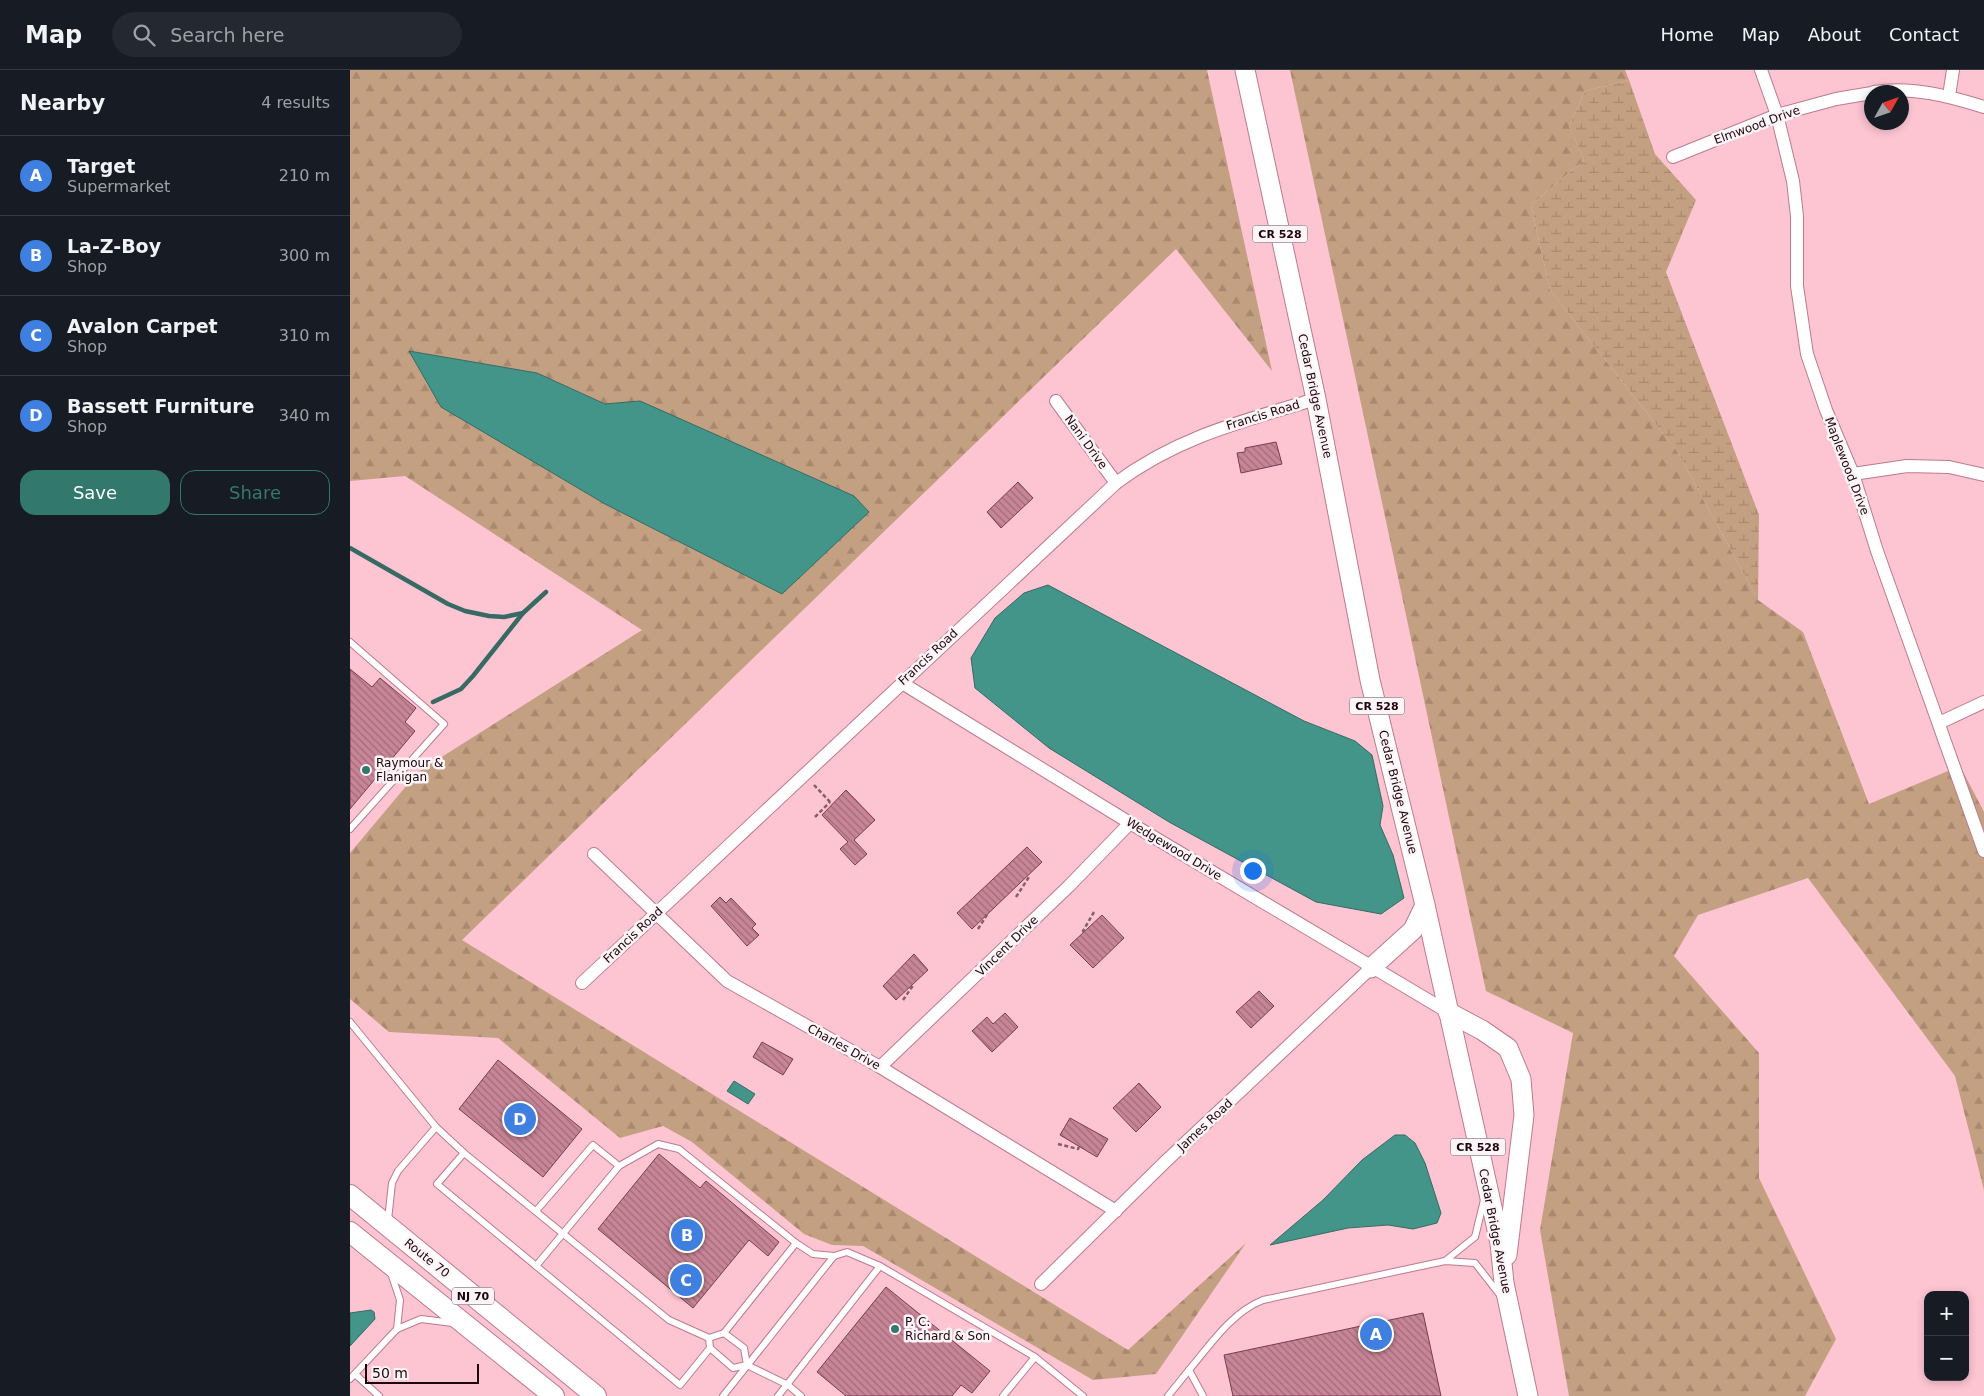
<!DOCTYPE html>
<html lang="en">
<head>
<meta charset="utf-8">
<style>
  :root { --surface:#171b24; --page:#242831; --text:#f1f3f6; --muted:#9ea1a6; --line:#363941; --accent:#33786d }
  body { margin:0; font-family:"DejaVu Sans",sans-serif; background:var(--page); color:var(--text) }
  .controls { position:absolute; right:15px; bottom:15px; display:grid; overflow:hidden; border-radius:10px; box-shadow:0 2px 8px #0003 }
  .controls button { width:45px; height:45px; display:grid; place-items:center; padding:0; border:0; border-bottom:1px solid var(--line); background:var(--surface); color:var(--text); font:25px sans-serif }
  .compass { position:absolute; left:1514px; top:15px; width:45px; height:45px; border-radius:50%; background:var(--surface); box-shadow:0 2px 8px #0003; rotate:50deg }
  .scale { position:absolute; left:15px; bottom:12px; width:114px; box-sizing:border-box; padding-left:5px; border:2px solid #1c050c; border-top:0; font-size:14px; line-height:18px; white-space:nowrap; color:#1c050c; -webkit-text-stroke:4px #fcf4f6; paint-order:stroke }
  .you { position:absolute; left:902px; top:800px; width:18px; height:18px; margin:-12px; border:4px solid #fff; border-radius:50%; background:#1a73e8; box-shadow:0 0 0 8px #1a73e833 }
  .badge { display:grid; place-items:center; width:32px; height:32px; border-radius:50%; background:var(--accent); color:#fff; font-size:16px; font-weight:700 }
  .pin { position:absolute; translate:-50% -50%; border:2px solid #fff; box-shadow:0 1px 5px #0006 }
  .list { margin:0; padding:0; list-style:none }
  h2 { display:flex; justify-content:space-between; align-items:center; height:65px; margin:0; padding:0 20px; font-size:21px }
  h2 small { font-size:16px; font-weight:400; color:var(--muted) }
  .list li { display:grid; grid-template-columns:32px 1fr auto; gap:15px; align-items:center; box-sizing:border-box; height:80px; padding:0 20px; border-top:1px solid var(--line) }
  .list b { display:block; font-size:19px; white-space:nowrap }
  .list p { margin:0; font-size:16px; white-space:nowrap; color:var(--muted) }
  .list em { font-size:16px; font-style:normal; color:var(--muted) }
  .actions { display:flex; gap:10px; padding:15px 20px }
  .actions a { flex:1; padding:11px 0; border:1px solid var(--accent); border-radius:15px; text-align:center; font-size:18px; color:var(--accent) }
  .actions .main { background:var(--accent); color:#fff }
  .icon { flex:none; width:28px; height:28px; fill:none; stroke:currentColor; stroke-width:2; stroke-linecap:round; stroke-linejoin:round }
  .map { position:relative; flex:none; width:1634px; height:1326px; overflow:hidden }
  header { display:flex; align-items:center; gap:30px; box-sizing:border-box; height:70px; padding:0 25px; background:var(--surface); border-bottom:1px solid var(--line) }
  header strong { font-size:24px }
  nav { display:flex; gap:28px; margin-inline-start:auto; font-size:18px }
  .search { width:350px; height:45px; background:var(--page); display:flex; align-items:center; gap:12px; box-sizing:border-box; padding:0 18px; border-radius:28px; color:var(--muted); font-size:19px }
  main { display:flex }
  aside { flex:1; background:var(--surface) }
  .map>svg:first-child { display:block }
</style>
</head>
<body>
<header>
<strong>Map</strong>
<div class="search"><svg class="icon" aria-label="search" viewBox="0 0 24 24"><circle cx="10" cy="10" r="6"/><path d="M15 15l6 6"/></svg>Search here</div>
<nav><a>Home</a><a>Map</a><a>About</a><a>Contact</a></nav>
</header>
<main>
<aside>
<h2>Nearby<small>4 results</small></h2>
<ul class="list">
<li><span class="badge" style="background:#3f7fe0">A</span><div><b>Target</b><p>Supermarket</p></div><em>210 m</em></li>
<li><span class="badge" style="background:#3f7fe0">B</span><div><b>La-Z-Boy</b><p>Shop</p></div><em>300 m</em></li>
<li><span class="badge" style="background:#3f7fe0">C</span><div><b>Avalon Carpet</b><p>Shop</p></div><em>310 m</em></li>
<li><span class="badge" style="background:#3f7fe0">D</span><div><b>Bassett Furniture</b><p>Shop</p></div><em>340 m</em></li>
</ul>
<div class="actions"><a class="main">Save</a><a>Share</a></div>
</aside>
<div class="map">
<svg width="1634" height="1326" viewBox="0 0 1634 1326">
  <defs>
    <pattern id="forest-firs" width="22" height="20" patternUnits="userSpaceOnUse" patternTransform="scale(1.25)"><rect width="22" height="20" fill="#c4a082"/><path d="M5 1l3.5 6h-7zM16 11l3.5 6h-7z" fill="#a8886f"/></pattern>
    <pattern id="wetland-marsh" width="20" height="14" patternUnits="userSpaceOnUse" patternTransform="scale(1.25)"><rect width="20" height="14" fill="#c4a082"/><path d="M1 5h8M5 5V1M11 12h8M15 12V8" fill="none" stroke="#a8886f"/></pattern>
    <pattern id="building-back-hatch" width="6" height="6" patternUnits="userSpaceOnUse" patternTransform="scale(1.25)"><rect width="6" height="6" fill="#c78597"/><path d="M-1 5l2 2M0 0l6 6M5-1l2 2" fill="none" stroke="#a16b7a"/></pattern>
  </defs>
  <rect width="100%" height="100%" fill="#fdc4d2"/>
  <g fill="url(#forest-firs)" fill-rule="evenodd">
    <path d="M0 0H857L922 301 826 179 112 870 778 1280 896 1173 806 1304 743 1310 513 1176 482 1175 454 1164 342 1072 313 1056 270 1068 148 968 39 962 0 929V783L68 702 292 560 55 406 0 411ZM59 281 187 303 255 334 467 490 432 524Z"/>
    <polygon points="940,0 1275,0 1279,10 1235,21 1219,56 1234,90 1181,135 1200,220 1327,381 1408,530 1453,562 1519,734 1610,696 1634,742 1634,1120 1605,1006 1458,808 1348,845 1324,886 1409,983 1409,1108 1486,1269 1455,1326 1219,1326 1190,1160 1223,963 1136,921"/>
  </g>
  <polygon fill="url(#wetland-marsh)" points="1279,10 1305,84 1346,130 1316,202 1409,445 1408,530 1327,381 1200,220 1181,135 1234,90 1219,56 1235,21"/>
  <g fill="#429588" stroke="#376a63">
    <polygon points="59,281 187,303 255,334 290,331 504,426 519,442 432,524 255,434 91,337"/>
    <polygon points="698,515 954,651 1005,671 1022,685 1033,736 1030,755 1043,785 1054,828 1031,844 966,832 819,752 699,678 625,618 621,588 645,548 674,523"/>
    <polygon points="384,1011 405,1024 398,1034 377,1021"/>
    <polygon points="1045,1065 1055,1065 1065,1073 1075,1093 1091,1143 1087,1153 1063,1159 1038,1155 998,1158 920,1175 973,1130 1012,1090"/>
    <polygon points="21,1240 24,1242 25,1249 0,1276 0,1243"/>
  </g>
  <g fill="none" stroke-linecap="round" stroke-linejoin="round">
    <g stroke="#376a63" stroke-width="4.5">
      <polyline points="0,478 98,534 115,541 139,546 154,547 173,543 196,522"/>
      <polyline points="83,632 111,619 123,606 173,543"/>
    </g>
  </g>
  <g fill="url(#building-back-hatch)" stroke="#793d50">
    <polygon points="926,372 932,394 891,403 887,383 895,382 895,378"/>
    <polygon points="668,412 683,428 651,458 637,442"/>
    <polygon points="0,599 22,617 30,608 66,638 55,652 65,661 0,739"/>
    <polygon points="496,720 525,750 504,770 517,784 505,795 490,779 498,772 472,745"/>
    <polygon points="677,777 692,792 622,859 607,843"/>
    <polygon points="370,827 376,833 381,828 406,854 402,858 409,865 397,876 361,836"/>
    <polygon points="752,845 774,868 743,898 720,875"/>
    <polygon points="564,884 578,900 546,930 533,916"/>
    <polygon points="909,921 924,936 901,958 886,942"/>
    <polygon points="655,943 668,957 642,982 622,961 637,947 643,954"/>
    <polygon points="412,972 443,989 433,1005 403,987"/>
    <polygon points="148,990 232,1059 193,1107 109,1039"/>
    <polygon points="789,1013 811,1037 786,1062 763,1038"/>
    <polygon points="720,1048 758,1069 747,1087 710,1065"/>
    <polygon points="309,1084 350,1118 356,1111 429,1172 418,1186 399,1170 343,1238 248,1159"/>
    <polygon points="536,1217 640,1301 622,1323 611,1315 602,1326 496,1326 467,1302"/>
    <polygon points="1073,1243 1091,1326 883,1326 874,1285"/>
  </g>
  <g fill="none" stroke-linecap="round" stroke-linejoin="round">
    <g stroke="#bd7a8d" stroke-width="8">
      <g id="service">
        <polyline points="0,572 94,654 0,759"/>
        <polyline points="0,952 86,1057 114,1083 319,1250 359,1268 374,1263 446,1173"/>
        <polyline points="114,1083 87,1114 330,1315 360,1278 359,1268"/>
        <polyline points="186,1141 243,1075 269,1096"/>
        <polyline points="38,1150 42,1113 48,1101 86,1057"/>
        <polyline points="1095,1191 1125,1167 1134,1130"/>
        <polyline points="186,1196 269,1096 308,1074 329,1079 446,1173 463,1184 484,1186"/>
        <polyline points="41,1203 50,1230 47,1259"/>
        <polyline points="374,1263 394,1278 397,1295"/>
        <polyline points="360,1278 383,1298 397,1295 438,1315 451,1326"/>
        <polyline points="5,1304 29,1326"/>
        <polyline points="0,1309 47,1259 71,1249 103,1253"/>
        <polyline points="373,1326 484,1186 497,1182 530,1196 685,1287 733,1326"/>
        <polyline points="428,1326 530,1196"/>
        <polyline points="653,1326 685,1287"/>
        <polyline points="818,1326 839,1300"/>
        <path d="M853 1326 839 1300C860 1275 882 1242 913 1230L1095 1191 1125 1193 1150 1225"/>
      </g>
    </g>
    <g stroke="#bd7a8d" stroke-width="14">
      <g id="minor">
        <polyline points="1411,0 1427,45 1443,111 1447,146 1447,216 1457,284 1476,340 1503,404 1527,481 1634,781"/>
        <path d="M1524 22C1561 16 1599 26 1634 37"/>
        <polyline points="1599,26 1603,0"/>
        <polyline points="1323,87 1427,45 1486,29 1522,23"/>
        <polyline points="706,331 766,413"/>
        <polyline points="1503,404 1557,396 1599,397 1634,405"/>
        <polyline points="552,613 780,753 1098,942"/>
        <polyline points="1589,653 1634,632"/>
        <polyline points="244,784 377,911 530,997 766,1141"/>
        <path d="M232 913 766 413C828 367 893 351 966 329"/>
        <polyline points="530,997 719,816 780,753"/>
        <polyline points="691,1214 815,1092 1021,898"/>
      </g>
    </g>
    <g stroke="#bd7a8d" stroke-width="21">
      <g id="primary">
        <polyline points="895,0 966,329 1020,610 1075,835 1150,1173 1154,1213 1178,1326"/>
        <polyline points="1021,898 1063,860 1075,835"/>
        <polyline points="1098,942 1132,960 1158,978 1171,1009 1174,1045 1157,1185"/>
      </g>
    </g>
    <g stroke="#bd7a8d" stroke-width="22">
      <g id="trunk">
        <polyline points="0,1125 246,1326"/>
        <polyline points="0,1162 204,1326"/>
      </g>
    </g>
    <g stroke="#855f69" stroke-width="2.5" stroke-dasharray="4 2.5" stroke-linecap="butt">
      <polyline points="464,715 482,734"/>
      <polyline points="465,747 480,732"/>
      <polyline points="666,827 679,807 678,806"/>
      <polyline points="628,859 638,843"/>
      <polyline points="734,862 733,861 744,842"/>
      <polyline points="553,930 564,914"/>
      <polyline points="708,1074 728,1079 729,1077"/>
    </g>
    <use href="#service" stroke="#fff" stroke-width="6"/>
    <use href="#minor" stroke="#fff" stroke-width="12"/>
    <use href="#primary" stroke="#fff" stroke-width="19"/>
    <use href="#trunk" stroke="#fff" stroke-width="20"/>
  </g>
  <g fill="#33786d" stroke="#fcf4f6" stroke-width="2">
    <circle cx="16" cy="700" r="5"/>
    <circle cx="545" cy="1259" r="5"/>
  </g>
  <g text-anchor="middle" stroke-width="5" stroke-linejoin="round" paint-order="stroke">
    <g fill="#fcf4f6" stroke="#5f4d52" stroke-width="1">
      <rect x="902.5" y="155.5" width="55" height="17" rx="4"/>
      <rect x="999.5" y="627.5" width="55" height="17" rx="4"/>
      <rect x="1100.5" y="1068.5" width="55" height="17" rx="4"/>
      <rect x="102" y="1217.5" width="42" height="17" rx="4"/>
    </g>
    <g font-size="11" font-weight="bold" fill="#1c050c">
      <text x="930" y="168">CR 528</text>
      <text x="1027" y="640">CR 528</text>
      <text x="1128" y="1081">CR 528</text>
      <text x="123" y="1230">NJ 70</text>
    </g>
    <g font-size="12" fill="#1c050c" stroke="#fcf4f6">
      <text transform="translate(1407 55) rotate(-20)" y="4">Elmwood Drive</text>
      <text transform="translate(965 326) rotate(78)" y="4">Cedar Bridge Avenue</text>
      <text transform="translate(913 345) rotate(-17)" y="4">Francis Road</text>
      <text transform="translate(736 372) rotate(54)" y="4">Nani Drive</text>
      <text transform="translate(1497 396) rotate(69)" y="4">Maplewood Drive</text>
      <text transform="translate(578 587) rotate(-43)" y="4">Francis Road</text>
      <text transform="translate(1048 722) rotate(76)" y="4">Cedar Bridge Avenue</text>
      <text transform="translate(824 779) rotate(31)" y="4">Wedgewood Drive</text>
      <text transform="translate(283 865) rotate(-43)" y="4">Francis Road</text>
      <text transform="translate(657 876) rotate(-44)" y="4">Vincent Drive</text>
      <text transform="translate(494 977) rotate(29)" y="4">Charles Drive</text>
      <text transform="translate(855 1055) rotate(-43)" y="4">James Road</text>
      <text transform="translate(1145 1161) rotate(79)" y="4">Cedar Bridge Avenue</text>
      <text transform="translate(77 1188) rotate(39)" y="4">Route 70</text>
    </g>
    <g font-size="12" fill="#1c050c" stroke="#fcf4f6" text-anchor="start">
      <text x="26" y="697">Raymour &amp;<tspan x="26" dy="14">Flanigan</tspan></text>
      <text x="555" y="1256">P. C.<tspan x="555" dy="14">Richard &amp; Son</tspan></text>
    </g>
  </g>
</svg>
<div class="controls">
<button>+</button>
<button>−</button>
</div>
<svg class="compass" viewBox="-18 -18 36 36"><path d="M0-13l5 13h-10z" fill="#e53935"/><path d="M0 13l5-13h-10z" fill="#9ea1a6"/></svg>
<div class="scale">50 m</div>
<div class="you"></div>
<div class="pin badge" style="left:1026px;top:1264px;background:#3f7fe0">A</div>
<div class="pin badge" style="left:337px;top:1165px;background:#3f7fe0">B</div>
<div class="pin badge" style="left:336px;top:1210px;background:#3f7fe0">C</div>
<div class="pin badge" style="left:170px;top:1049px;background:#3f7fe0">D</div>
</div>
</main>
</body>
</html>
